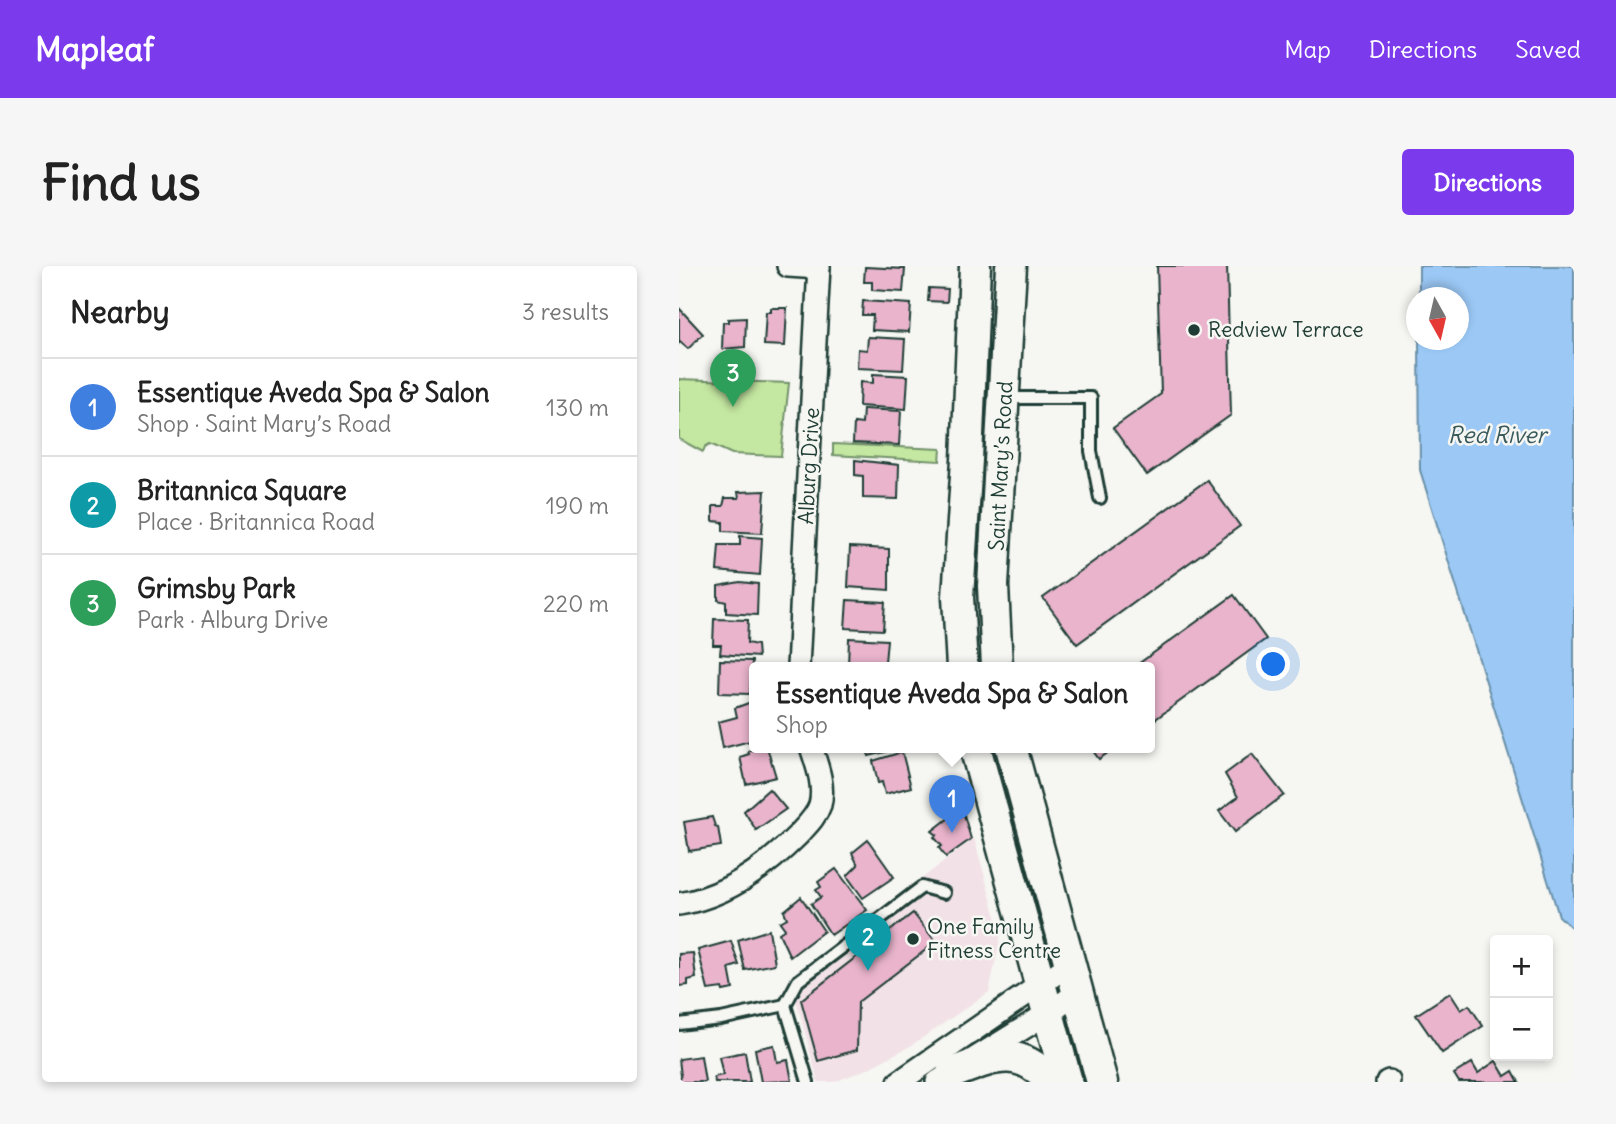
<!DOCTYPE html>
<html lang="en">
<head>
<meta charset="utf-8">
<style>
  :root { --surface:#fff; --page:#f6f6f6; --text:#222; --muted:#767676; --line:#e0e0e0; --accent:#7c3aed }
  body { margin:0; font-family:Delius,sans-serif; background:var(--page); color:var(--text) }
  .controls { position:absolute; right:21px; bottom:21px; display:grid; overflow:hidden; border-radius:7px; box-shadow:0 4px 10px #0003 }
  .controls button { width:63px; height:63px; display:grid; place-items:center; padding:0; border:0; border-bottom:2px solid var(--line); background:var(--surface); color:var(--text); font:35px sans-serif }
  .compass { position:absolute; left:727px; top:21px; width:63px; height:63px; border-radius:50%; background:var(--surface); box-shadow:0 4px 10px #0003; rotate:172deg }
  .you { position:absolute; left:595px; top:399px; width:24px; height:24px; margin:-18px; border:5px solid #fff; border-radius:50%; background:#1a73e8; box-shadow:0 0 0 10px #1a73e833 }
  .badge { display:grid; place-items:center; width:46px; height:46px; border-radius:50%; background:var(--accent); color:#fff; font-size:23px; font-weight:700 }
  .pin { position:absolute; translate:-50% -58px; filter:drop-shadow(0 2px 4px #0008) }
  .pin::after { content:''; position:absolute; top:37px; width:24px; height:21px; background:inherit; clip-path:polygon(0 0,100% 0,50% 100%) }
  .popup { position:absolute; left:70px; top:396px; width:406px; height:91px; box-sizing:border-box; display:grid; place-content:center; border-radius:7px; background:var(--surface); filter:drop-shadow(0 2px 5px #0005); font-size:23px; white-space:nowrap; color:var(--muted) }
  .popup b { font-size:26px; color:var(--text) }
  .popup::after { content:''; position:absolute; left:50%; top:100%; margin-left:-14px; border:14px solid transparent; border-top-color:var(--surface) }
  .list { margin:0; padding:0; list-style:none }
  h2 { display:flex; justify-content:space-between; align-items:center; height:91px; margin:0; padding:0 28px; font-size:30px }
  h2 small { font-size:23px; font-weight:400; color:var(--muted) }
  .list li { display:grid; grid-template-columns:46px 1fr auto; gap:21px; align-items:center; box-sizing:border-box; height:98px; padding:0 28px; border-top:2px solid var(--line) }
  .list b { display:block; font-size:26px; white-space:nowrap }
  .list p { margin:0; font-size:23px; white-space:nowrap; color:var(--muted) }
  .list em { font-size:23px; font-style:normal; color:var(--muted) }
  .map { position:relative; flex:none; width:895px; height:816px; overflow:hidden; border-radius:7px }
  header { display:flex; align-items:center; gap:42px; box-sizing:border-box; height:98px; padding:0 35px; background:var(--accent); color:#fff }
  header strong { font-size:33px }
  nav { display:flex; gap:38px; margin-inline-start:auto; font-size:24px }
  .intro { display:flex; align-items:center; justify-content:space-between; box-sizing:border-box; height:168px; padding:0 42px }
  h1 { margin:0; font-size:49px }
  .button { padding:18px 32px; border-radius:7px; background:var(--accent); color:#fff; font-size:24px; font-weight:700 }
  main { display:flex; gap:42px; padding:0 42px }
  aside { flex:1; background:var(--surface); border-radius:7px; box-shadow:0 4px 10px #0003 }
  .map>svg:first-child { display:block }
</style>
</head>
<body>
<header>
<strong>Mapleaf</strong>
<nav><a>Map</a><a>Directions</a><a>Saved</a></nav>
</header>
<div class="intro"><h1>Find us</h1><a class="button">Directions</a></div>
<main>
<aside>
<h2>Nearby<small>3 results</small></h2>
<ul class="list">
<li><span class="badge" style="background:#3f7fe0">1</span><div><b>Essentique Aveda Spa &amp; Salon</b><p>Shop · Saint Mary’s Road</p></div><em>130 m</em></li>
<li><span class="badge" style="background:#0f9aa8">2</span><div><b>Britannica Square</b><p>Place · Britannica Road</p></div><em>190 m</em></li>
<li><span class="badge" style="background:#2e9e5b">3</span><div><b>Grimsby Park</b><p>Park · Alburg Drive</p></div><em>220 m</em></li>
</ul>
</aside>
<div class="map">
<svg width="895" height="816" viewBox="0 0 895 816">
  <rect width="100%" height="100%" fill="#f6f6f2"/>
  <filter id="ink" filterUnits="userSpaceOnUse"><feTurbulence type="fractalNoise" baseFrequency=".0143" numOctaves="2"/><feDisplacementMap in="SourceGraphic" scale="14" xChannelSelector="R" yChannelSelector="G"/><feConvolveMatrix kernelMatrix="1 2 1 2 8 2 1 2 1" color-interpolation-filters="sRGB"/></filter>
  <g filter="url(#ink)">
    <polygon fill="#f2e2e7" points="295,572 322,669 310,726 233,779 188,803 155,816 139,816 115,726 111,727 115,712"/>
    <g fill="#c4e7a1" stroke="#72926a" stroke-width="2">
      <polygon points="0,113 110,117 102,190 53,188 31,178 26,181 24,186 0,173"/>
      <polygon points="154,178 262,183 261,195 154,189"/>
    </g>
    <polygon fill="#9bc8f5" stroke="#6990a8" stroke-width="2" points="740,0 895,0 895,664 880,650 741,204 740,74 780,74 780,32 740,31"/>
    <g fill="#e9b4cc" stroke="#1f3d34" stroke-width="2">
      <polygon points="478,0 548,0 552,149 468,209 434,162 482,128"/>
      <polygon points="186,1 226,3 224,26 193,24 193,16 185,16"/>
      <polygon points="250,22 269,23 268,36 249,35"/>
      <polygon points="184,35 232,38 230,66 193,64 194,49 183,49"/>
      <polygon points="0,42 24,68 9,83 1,76 0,77"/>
      <polygon points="92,42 108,42 106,80 85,79 87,46 92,46"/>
      <polygon points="67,52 66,81 43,83 44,56 49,56 49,53"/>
      <polygon points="189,71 226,73 224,104 178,102 179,83 188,84"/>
      <polygon points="194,108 229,110 227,143 180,140 181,116 194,117"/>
      <polygon points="184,143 222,145 220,179 174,177 175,157 183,158"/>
      <polygon points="176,194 220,199 219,233 184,232 184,210 176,209"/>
      <polygon points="528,214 561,260 398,378 364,332"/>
      <polygon points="86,225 83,267 44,265 44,256 34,255 34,240 44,240 46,232 60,232 59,226"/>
      <polygon points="61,270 83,272 81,309 38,305 40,279 61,279"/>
      <polygon points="171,281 210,283 210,324 169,321"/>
      <polygon points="61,316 79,318 78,349 47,347 47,336 39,334 39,320"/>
      <polygon points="555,329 587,373 471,457 471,401 455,401"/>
      <polygon points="168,334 206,336 204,364 166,362"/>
      <polygon points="35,353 69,354 68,377 78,379 79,391 41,388 42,379 34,379"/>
      <polygon points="170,372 208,374 206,396 197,396 197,401 169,401"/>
      <polygon points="41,394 73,395 71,428 40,427"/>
      <polygon points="75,435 75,474 44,482 39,456 58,451 56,442"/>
      <polygon points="83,481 88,481 97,511 67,518 61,491 70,488 69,485"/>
      <polygon points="187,481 217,481 218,483 190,490"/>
      <polygon points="411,481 437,481 420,493"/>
      <polygon points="223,486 232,521 206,528 203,516 199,517 194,495"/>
      <polygon points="573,488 605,529 556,566 540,545 559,531 546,508"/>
      <polygon points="90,523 107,543 77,564 65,545"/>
      <polygon points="283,542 292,573 267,591 260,582 263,580 255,571 258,569 253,565"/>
      <polygon points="33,551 36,560 39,561 42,580 10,585 5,556"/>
      <polygon points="189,574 215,611 184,632 168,610 179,599 173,587"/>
      <polygon points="157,603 188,644 152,669 132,638 142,631 137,624 142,621 139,616"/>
      <polygon points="122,631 145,665 111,691 100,667 106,663 101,656 108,652 105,645"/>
      <polygon points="234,647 257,676 179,736 178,784 139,795 122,734"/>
      <polygon points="90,664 96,698 66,704 59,674"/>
      <polygon points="52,675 60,699 50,702 54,723 44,725 43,722 29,724 19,684"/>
      <polygon points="14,687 17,712 9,714 9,719 0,720 0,688"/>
      <polygon points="771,727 782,744 790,739 804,760 763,787 737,749"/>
      <polygon points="95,779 98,796 109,794 113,815 82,816 76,783"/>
      <polygon points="66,786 71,816 36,816 35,811 44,809 40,791"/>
      <polygon points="22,790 26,816 0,816 2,810 0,793"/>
      <polygon points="817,795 826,810 834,805 840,816 780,816 775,808 793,797 799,807"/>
    </g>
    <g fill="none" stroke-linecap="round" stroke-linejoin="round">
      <g stroke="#1f3d34" stroke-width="16">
        <g id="service">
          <polyline points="328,132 412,132 412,185 421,232"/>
          <polyline points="106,739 119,715 243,621 265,627"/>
          <polyline points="0,758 42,753 106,739 129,816"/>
        </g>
      </g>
      <g stroke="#1f3d34" stroke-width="26">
        <g id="minor">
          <polyline points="109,0 140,2"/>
          <polyline points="119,401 140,0"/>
          <path d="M0 638C47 631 86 602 119 569 127 560 137 551 141 539 146 520 138 499 132 481"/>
          <polyline points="220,816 391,698"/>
          <polyline points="258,816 369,747 399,726"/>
          <polyline points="708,816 710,815"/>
        </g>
      </g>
      <g stroke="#1f3d34" stroke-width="35">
        <g id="secondary">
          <polyline points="283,401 279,331 288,194 296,0"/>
          <polyline points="318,401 314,320 332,0"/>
          <polyline points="296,481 388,816"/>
          <polyline points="332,481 423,816"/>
          <path d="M273 807C313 792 340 778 372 816"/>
        </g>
      </g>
      <use href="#service" stroke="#f6f6f2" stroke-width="10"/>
      <use href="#minor" stroke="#f6f6f2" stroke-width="21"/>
      <use href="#secondary" stroke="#f6f6f2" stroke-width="30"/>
    </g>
  </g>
  <g fill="#1f3d34" stroke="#f6f6f2" stroke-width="2.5">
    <circle cx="515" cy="64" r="7"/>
    <circle cx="234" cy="673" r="7"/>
  </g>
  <g text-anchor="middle" stroke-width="5" stroke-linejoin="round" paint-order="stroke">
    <g font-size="21" fill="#1f3d34" stroke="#f6f6f2" text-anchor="start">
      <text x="529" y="71">Redview Terrace</text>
      <text x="248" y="668">One Family<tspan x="248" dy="24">Fitness Centre</tspan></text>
    </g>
    <g font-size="21" fill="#1f3d34" stroke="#f6f6f2">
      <text transform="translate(130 200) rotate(-87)" y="7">Alburg Drive</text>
      <text transform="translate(322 200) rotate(-87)" y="7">Saint Mary’s Road</text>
    </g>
    <g font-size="23" font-style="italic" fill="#38595b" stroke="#f6f6f2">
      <text x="818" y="177">Red River</text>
    </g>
  </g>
</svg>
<div class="controls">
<button>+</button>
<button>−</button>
</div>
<svg class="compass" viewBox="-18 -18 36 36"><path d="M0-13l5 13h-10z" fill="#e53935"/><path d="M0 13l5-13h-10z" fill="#767676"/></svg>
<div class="you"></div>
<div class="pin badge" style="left:273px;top:567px;background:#3f7fe0">1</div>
<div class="popup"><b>Essentique Aveda Spa &amp; Salon</b>Shop</div>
<div class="pin badge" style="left:189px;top:705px;background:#0f9aa8">2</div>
<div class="pin badge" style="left:54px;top:141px;background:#2e9e5b">3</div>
</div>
</main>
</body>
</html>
